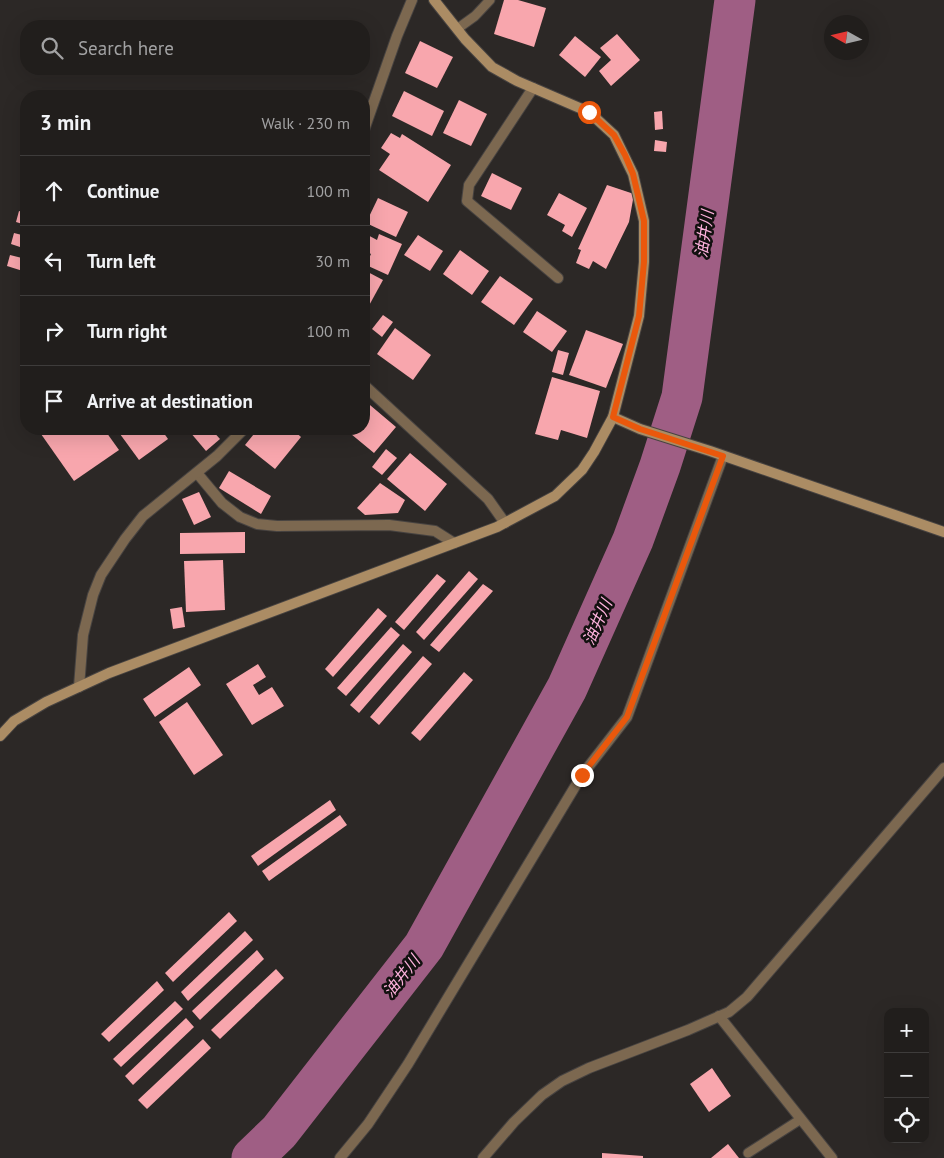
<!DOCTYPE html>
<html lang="en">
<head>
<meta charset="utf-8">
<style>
  :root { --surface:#211e1c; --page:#292725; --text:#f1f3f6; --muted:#a2a2a3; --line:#3e3c3b }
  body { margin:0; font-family:"PT Sans","Noto Sans JP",sans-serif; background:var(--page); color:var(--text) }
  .controls { position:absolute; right:15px; bottom:15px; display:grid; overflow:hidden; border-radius:10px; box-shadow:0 5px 20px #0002 }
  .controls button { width:45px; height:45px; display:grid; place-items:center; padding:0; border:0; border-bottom:1px solid var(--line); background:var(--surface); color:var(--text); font:25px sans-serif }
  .compass { position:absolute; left:824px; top:15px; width:45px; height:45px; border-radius:50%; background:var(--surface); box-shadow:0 5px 20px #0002; rotate:278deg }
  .stop { position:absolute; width:15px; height:15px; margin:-11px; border:4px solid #ea580c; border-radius:50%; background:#fff }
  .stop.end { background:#ea580c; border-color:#fff; box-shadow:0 1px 5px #0008 }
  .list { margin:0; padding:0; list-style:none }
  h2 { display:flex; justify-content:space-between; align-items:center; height:65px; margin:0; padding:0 20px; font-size:21px }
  h2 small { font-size:16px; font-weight:400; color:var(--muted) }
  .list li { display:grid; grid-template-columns:32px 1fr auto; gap:15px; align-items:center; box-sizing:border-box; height:70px; padding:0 20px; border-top:1px solid var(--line) }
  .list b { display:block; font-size:19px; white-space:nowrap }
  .list em { font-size:16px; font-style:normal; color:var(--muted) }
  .icon { flex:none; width:28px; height:28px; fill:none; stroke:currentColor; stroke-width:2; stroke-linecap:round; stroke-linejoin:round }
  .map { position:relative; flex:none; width:944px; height:1158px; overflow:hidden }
  .search { position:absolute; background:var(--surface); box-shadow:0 5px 20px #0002; left:20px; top:20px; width:350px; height:55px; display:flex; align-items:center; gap:12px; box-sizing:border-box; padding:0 18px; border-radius:20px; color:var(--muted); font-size:19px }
  .panel { position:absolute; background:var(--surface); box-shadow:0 5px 20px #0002; left:20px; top:90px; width:350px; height:345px; border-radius:20px }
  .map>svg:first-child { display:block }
</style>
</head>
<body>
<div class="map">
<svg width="944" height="1158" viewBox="0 0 944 1158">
  <rect width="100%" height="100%" fill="#2c2826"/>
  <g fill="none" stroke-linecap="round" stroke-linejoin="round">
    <polyline stroke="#9f5e84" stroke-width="41" points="252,1158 279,1132 424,946 567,688 633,540 660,466 682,397 735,0"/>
  </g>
  <g fill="#f8a6ad">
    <polygon points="504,0 518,0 546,8 534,47 494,34"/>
    <polygon points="617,34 640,60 611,86 599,71 611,60 600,48"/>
    <polygon points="575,36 601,57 585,77 559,55"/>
    <polygon points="420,41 453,57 437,88 405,73"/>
    <polygon points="404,91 444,111 432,136 392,116"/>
    <polygon points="459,100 487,114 471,146 443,133"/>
    <polygon points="662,111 663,129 655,130 654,112"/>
    <polygon points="391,133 400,138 402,134 451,165 428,202 379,170 390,154 381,148"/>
    <polygon points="655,140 667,142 666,152 654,151"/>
    <polygon points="492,173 522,188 511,210 481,196"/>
    <polygon points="607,185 634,194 629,222 606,269 593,261 589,269 576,263 581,250 578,249"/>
    <polygon points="559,193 587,208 572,237 562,231 565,225 547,215"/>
    <polygon points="378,198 408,212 396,237 366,223"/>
    <polygon points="19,211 26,213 26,225 16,222"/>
    <polygon points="14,233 26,236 26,249 11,244"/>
    <polygon points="364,233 377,240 379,234 402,244 388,275 366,265 371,254 364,250"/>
    <polygon points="418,235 443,251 430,271 404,255"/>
    <polygon points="460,250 489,271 472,295 443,274"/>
    <polygon points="10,255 26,259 26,272 7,266"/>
    <polygon points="364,270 383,280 366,311 364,310"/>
    <polygon points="500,276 533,299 514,325 481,302"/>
    <polygon points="537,311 567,331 552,352 523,332"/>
    <polygon points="383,315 393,322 382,337 372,329"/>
    <polygon points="395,328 431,355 413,380 377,354"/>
    <polygon points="586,330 623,344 606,388 569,375"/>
    <polygon points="558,350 569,353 563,375 552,372"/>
    <polygon points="552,377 600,391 587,438 561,430 558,440 535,434"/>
    <polygon points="364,400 396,427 374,453 345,429 364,429"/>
    <polygon points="49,429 104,429 119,450 74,481 41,434"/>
    <polygon points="127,429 161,429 168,439 139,460 120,434"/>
    <polygon points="194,429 211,429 220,439 206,451 190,432"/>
    <polygon points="258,429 292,429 301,437 275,469 245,445"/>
    <polygon points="386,449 397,458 382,475 372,467"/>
    <polygon points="410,453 447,484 425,511 387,479"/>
    <polygon points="229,471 271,496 261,514 219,488"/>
    <polygon points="380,483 405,500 398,513 365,515 357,508"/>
    <polygon points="199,492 211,517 194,525 182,499"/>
    <polygon points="245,532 245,553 180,554 180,533"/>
    <polygon points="223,560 225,610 186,612 184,561"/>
    <polygon points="469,571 478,579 424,640 416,632"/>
    <polygon points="437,574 446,581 404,630 395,622"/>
    <polygon points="483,584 493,591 439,652 430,645"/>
    <polygon points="182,607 185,627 173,629 170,609"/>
    <polygon points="378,608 387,616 333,677 325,669"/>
    <polygon points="391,627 400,635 346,696 337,688"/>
    <polygon points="403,644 412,652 359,713 350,705"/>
    <polygon points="423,656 432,664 379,725 370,717"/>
    <polygon points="258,664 266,677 253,685 259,695 272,687 284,706 252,725 226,684"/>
    <polygon points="189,667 201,685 155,717 143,699"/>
    <polygon points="464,672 473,680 420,741 411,733"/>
    <polygon points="187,702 223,755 194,775 159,722"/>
    <polygon points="330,800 336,810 258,866 251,856"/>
    <polygon points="340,815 347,825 269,881 262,871"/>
    <polygon points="229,912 237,921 173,982 165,973"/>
    <polygon points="245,931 253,940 188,1001 181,992"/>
    <polygon points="257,950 264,959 200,1020 192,1011"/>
    <polygon points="276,969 284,978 220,1039 211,1030"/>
    <polygon points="157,981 164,990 109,1042 101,1034"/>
    <polygon points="175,1001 183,1009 121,1067 113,1059"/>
    <polygon points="186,1018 194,1027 133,1085 125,1076"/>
    <polygon points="203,1039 211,1048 147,1109 138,1100"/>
    <polygon points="712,1068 731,1096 709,1112 690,1084"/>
    <polygon points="728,1144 739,1158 711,1158"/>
    <polygon points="602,1153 643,1156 643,1158 602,1158"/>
  </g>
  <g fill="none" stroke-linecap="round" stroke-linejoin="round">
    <g stroke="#474341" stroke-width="11">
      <g id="lane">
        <polyline points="457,29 475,16 490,0"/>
        <polyline points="748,1153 801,1119"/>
      </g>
    </g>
    <g stroke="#474341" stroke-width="12">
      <g id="street">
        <polyline points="533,88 469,185 467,201 558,278"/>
        <polyline points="364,130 397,36 412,0"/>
        <polyline points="364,385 488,499 505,523"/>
        <polyline points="197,473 222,503 240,517 257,524 277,526 389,525 435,531 454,543"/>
        <polyline points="79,687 83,635 93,595 101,575 125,539 143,516 217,456 244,429"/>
        <polyline points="719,1016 832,1158"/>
        <polyline points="340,1158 368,1124 408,1064 582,775 627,717 723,456"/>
        <polyline points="483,1158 514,1122 542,1095 562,1081 589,1068 688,1030 729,1012 747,997 944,768"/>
      </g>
    </g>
    <g stroke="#474341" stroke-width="12">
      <g id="secondary">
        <polyline points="613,417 640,429 710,451 944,532"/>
        <polyline points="0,736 14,721 46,702 109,673 497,527 555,496 582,470 594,452 613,417 639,316 644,262 644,221 633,174 614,135 589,112 517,81 492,67 465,39 434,0"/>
      </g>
    </g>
    <use href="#lane" stroke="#7c6850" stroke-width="9"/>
    <use href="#street" stroke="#7c6850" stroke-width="10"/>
    <use href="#secondary" stroke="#ab8c64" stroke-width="10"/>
  </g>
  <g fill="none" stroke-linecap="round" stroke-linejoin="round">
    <polyline stroke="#ea580c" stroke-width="6" points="582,775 627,717 723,456 640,429 613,417 639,316 644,262 644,221 633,174 625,155 614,135 589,112"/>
  </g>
  <g text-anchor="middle" stroke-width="5" stroke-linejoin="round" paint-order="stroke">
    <g font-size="16" font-style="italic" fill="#fcb1db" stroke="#131110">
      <text transform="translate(704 234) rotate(-82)" y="6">油井川</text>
      <text transform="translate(597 622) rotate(-66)" y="6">油井川</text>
      <text transform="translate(401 976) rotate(-52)" y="6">油井川</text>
    </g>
  </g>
</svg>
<div class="controls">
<button>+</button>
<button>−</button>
<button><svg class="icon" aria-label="locate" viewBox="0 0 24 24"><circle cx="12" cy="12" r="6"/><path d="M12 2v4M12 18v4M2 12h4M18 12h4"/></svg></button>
</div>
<svg class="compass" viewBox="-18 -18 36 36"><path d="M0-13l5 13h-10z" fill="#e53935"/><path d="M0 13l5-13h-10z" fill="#a2a2a3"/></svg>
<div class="stop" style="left:589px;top:112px"></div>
<div class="stop end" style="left:582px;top:775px"></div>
<div class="search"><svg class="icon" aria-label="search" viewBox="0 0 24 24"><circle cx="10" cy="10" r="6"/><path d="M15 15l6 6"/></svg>Search here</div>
<section class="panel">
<h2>3 min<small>Walk · 230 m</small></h2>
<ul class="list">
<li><svg class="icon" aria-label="ahead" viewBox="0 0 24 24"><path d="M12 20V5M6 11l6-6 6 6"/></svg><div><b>Continue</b></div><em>100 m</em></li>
<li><svg class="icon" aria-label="left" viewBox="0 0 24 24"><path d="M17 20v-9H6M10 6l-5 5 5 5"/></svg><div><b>Turn left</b></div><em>30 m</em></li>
<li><svg class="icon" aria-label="right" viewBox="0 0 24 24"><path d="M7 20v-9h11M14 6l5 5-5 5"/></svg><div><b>Turn right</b></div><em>100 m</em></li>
<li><svg class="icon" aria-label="arrive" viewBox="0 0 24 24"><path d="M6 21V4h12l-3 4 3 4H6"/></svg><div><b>Arrive at destination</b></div></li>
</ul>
</section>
</div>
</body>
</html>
